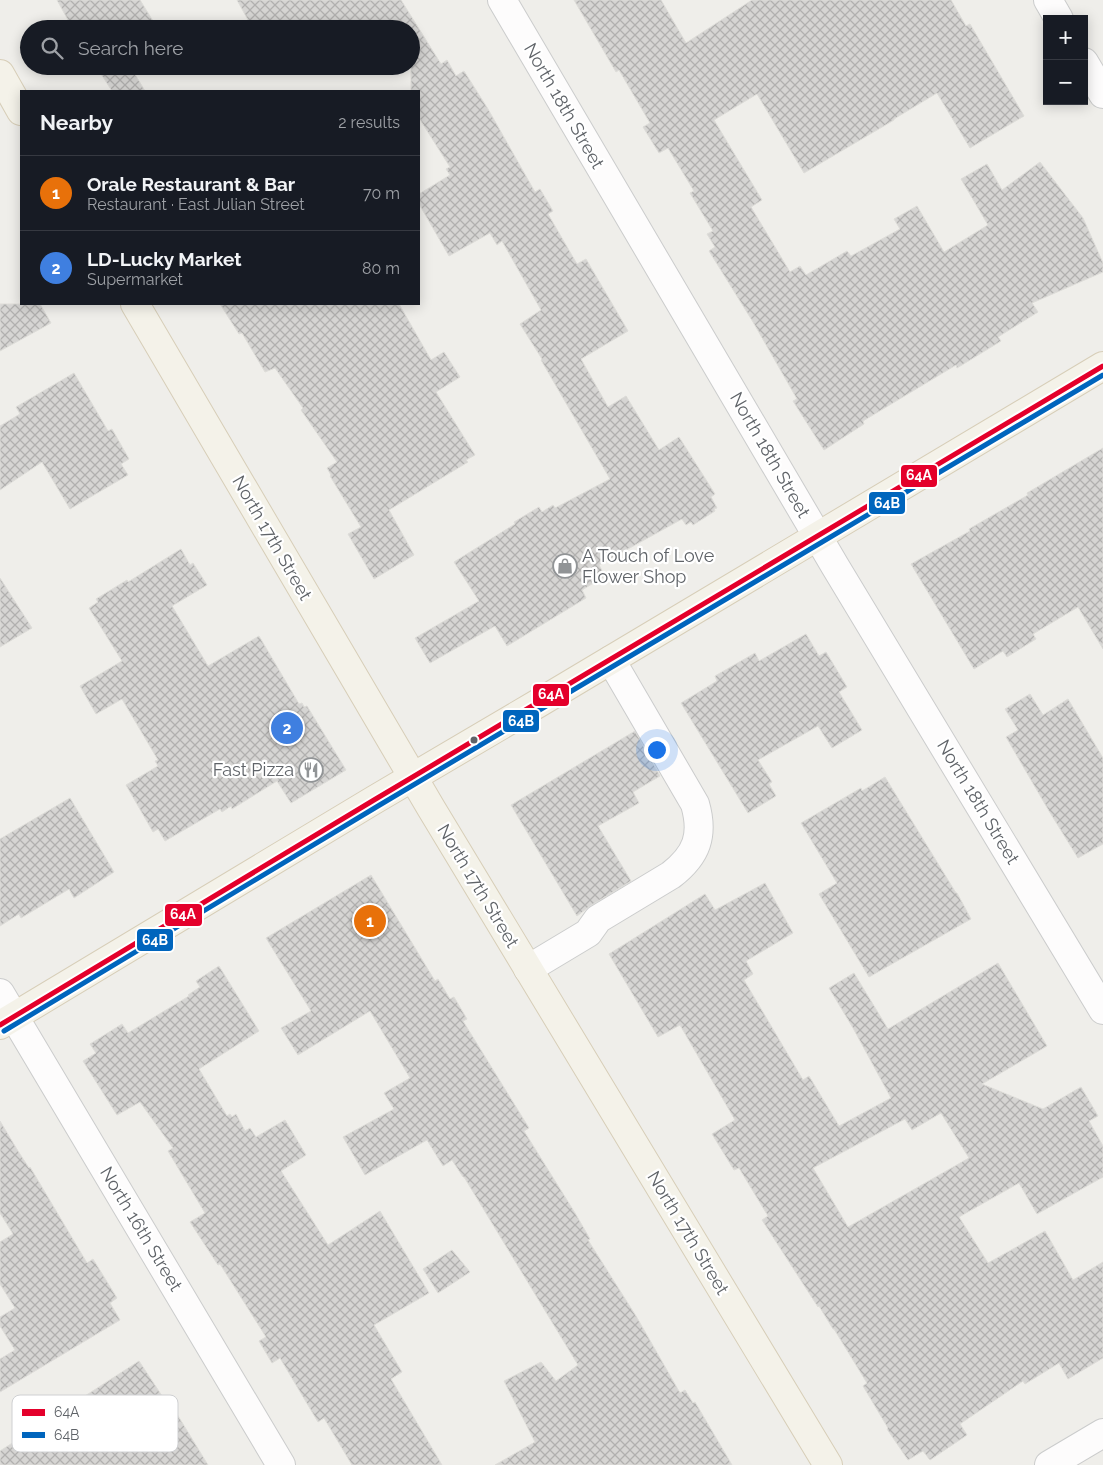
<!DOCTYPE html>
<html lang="en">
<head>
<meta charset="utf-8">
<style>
  :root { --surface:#171b24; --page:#20242c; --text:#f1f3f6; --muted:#9ea1a6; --line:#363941; --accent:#db2777 }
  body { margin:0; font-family:Raleway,sans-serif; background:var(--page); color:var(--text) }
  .controls { position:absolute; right:15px; top:15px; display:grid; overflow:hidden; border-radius:0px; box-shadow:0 2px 12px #0003 }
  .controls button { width:45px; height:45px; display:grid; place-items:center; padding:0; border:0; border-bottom:1px solid var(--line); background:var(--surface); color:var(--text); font:25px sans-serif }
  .you { position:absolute; left:656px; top:749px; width:18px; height:18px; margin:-12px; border:4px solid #fff; border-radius:50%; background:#1a73e8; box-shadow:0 0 0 8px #1a73e833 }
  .badge { display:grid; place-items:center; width:32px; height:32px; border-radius:50%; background:var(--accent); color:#fff; font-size:16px; font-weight:700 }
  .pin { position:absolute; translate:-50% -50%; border:2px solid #fff; box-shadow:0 1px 5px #0006 }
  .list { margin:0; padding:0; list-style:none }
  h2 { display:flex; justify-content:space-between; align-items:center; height:65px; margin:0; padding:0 20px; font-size:21px }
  h2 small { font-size:16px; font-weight:400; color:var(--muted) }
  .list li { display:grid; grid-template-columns:32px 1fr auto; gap:15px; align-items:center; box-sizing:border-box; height:75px; padding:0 20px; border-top:1px solid var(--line) }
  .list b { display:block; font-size:19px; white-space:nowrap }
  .list p { margin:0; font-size:16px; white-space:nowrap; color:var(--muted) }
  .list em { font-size:16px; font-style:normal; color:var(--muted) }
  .icon { flex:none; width:28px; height:28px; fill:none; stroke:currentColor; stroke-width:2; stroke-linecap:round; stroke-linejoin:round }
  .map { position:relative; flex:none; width:1103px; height:1465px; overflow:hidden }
  .search { position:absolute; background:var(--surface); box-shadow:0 2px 12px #0003; left:20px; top:20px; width:400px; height:55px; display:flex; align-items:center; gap:12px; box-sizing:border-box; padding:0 18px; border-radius:28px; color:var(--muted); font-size:19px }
  .panel { position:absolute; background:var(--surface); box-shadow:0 2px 12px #0003; left:20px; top:90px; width:400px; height:215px; border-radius:0px }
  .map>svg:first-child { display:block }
</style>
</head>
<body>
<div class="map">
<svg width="1103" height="1465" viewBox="0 0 1103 1465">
  <defs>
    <pattern id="building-cross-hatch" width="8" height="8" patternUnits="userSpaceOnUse" patternTransform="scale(1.25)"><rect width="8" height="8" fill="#d6d5d3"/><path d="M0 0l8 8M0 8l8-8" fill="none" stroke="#b1b0af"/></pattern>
  </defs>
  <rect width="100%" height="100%" fill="#efeeea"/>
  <g fill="url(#building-cross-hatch)" stroke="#deddd9" fill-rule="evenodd">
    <polygon points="57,0 140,0 158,29 73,29"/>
    <polygon points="237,0 401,0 441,64 447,60 456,76 464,71 488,109 535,192 540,189 553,211 548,214 577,264 586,259 628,331 581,359 608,407 626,396 659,450 679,437 715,494 711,497 717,508 714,509 715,511 693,525 691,522 686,525 682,519 599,565 605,576 582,590 586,598 507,646 495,626 430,663 415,638 479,601 454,562 515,524 514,522 539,507 542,512 553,505 555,508 610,479 541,360 542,359 520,324 541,310 502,241 497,245 490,233 449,256 419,204 419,194 450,175 446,169 450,167 419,118 419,91 411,91 411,29 253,29"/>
    <polygon points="574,0 661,0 686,43 752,0 951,0 966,26 970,24 1024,116 970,148 937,93 894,119 894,120 804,173 757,94 714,120 762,200 751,207 790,272 800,266 806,275 847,251 851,256 900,229 894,219 917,206 944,252 988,225 961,179 987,164 1002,190 1040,162 1083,218 1103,263 1103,272 1032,303 1038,312 998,337 1001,341 957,368 956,365 863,421 864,424 824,450 793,401 797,399 753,322 709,251 715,247 707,234 713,231 690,193 694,191 668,148 659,153 643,127 650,123 619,70 616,72"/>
    <polygon points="96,66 130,66 145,91 112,91"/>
    <polygon points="0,304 40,304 51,323 0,351"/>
    <polygon points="220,304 399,304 431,360 444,352 460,377 436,392 475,455 466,460 468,462 389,510 414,555 374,579 348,534 361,527 330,476 331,475 327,468 337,462 301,410 303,408 275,368 265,372 242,333 239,334"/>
    <polygon points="74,373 108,431 112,429 129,459 121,464 128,475 70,509 42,462 0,490 0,426 20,414 16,407"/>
    <polygon points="1103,448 1103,649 1078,607 1033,634 1036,639 1007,657 1003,651 974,669 911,564 970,531 969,529 1028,495 1027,493"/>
    <polygon points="181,549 190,565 193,563 207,585 172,606 208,666 259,636 299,704 302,703 304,707 307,706 346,770 291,803 277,781 232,809 231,806 222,812 220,809 165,841 158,829 153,832 126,785 158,766 155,761 158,760 122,699 96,714 80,686 122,661 89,608 98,602 96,599 127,580 128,582"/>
    <polygon points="0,578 32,628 0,647"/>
    <polygon points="806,634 819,656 826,652 847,687 839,692 862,730 832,748 818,726 758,760 772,782 769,784 776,796 748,813 681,703 717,681 715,676 755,653 759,661"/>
    <polygon points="1030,694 1043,715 1068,699 1103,758 1103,844 1078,858 1049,811 1006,737 1018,730 1005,709"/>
    <polygon points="635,731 660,776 633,792 639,803 598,826 631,881 590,906 577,916 511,805"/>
    <polygon points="885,777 956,893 957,893 971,919 869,977 819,894 837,883 801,823 861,788 862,791"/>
    <polygon points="70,798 114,872 74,898 69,889 21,918 19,914 0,926 0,839"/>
    <polygon points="371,875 435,981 438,979 450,999 454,997 467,1019 463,1021 529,1128 524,1131 575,1213 590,1239 588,1240 636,1316 680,1393 685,1390 693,1403 695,1402 732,1465 495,1465 535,1442 504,1381 541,1362 556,1381 578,1365 464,1177 463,1177 452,1160 443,1166 427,1140 365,1175 343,1137 394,1109 384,1093 410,1078 370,1011 298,1055 281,1028 311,1011 266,938"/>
    <path d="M765 883 793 933 746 961 753 974 744 980 803 1080 809 1076 839 1126 891 1098 853 1028 829 988 854 973 888 1029 998 963 1047 1046 982 1084 1043 1109 1081 1087 1098 1116 1089 1121 1103 1146V1177L1037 1214 1019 1183 959 1217 988 1263 1045 1231 1073 1280 1103 1262V1358L1068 1379 1059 1363 1025 1384 1023 1381 960 1424 967 1435 930 1460 923 1451 908 1460 887 1429 888 1428 863 1386 867 1383 834 1329H833L819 1306 818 1307 762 1220 768 1216 739 1168 734 1170 712 1134 735 1120 680 1025 658 1037 609 954 705 894 715 910ZM941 1113 969 1158 848 1227 813 1168 905 1119 912 1130Z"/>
    <polygon points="219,966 259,1031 199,1069 227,1116 230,1114 232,1117 236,1114 245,1131 250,1128 256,1137 285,1120 306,1155 281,1171 328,1245 380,1211 429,1293 374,1325 402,1372 391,1379 442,1465 352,1465 324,1418 318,1422 280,1358 272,1363 259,1341 266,1337 220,1264 218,1265 190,1222 205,1213 168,1151 173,1148 140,1102 117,1115 83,1061 96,1053 90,1044 122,1024 128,1033 189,996 188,995 200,987 196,981"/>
    <polygon points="0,1121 18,1151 29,1168 30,1167 87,1263 93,1259 117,1298 110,1303 120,1320 0,1392 0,1359 15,1350 0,1326 0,1317 15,1308 0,1284 0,1242 13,1234 0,1213"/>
    <polygon points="452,1250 470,1272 438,1293 423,1269"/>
    <polygon points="139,1361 170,1408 172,1406 208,1465 0,1465 0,1451"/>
  </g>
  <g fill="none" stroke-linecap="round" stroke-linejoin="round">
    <g stroke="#cbcccc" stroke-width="30">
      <g id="minor">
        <polyline points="502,0 835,566 1103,1010"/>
        <polyline points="1048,0 1059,19"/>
        <polyline points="1084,62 1103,94"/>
        <path d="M528 969 588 933 598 919 671 875C697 855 704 835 695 804L611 660"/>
        <polyline points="0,993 281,1465"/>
        <polyline points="1049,1465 1103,1433"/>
      </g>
    </g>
    <g stroke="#d7ceb8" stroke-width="30">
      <g id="major">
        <polyline points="0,74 21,111"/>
        <polyline points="135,304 431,808 828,1465"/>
        <polyline points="0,1025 374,800 537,704 1103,366"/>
      </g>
    </g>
    <use href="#minor" stroke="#fdfcfc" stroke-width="28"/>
    <use href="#major" stroke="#f4f2e9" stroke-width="28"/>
    <g stroke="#fff" stroke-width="9">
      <polyline id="bus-1" points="0,1025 374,800 1103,366"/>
    </g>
    <g stroke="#fff" stroke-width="9">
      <polyline id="bus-2" points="4,1031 378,806 1103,375"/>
    </g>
    <use href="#bus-1" stroke="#e4002b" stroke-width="5"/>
    <use href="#bus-2" stroke="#0065bd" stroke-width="5"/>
  </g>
  <defs>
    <g id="shop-ring" transform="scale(1.25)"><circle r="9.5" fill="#fff" stroke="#919496" stroke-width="1.5"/><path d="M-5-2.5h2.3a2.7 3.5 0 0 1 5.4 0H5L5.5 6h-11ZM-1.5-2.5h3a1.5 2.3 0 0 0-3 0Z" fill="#919496"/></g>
    <g id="restaurant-ring" transform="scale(1.25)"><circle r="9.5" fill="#fff" stroke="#919496" stroke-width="1.5"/><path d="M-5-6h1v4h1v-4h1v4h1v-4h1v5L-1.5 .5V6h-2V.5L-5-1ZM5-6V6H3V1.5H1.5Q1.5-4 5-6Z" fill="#919496"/></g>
  </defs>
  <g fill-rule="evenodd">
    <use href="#shop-ring" x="565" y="566"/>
    <use href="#restaurant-ring" x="311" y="770"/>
  </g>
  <circle fill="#5f6368" stroke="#fff" stroke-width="2" cx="474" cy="740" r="4.5"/>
  <g text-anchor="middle" stroke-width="4.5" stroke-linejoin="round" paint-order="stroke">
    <g font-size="18" fill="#5f6368" stroke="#fff">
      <text transform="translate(564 106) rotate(60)" y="6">North 18th Street</text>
      <text transform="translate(770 455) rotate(60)" y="6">North 18th Street</text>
      <text transform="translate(272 538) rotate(60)" y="6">North 17th Street</text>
      <text transform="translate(978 802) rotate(59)" y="6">North 18th Street</text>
      <text transform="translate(478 886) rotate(59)" y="6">North 17th Street</text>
      <text transform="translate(141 1229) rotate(59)" y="6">North 16th Street</text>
      <text transform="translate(688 1233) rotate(59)" y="6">North 17th Street</text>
    </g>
    <g font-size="18" fill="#5f6368" stroke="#fff" text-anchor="start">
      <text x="582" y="562">A Touch of Love<tspan x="582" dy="21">Flower Shop</tspan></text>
      <text x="294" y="776" text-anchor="end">Fast Pizza</text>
    </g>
  </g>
  <rect x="12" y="1395" width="166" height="57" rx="8" fill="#fff" stroke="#cfd0d2" stroke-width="1"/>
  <rect x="22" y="1409" width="23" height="7" fill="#e4002b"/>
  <rect x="22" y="1432" width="23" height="6" fill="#0065bd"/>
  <g font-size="14" fill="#5f6368">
    <text x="54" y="1417">64A</text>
    <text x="54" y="1440">64B</text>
  </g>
  <g stroke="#fff" stroke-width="2">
    <rect x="900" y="464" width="38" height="24" rx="5" fill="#e4002b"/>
    <rect x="868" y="491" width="38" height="24" rx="5" fill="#0065bd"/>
    <rect x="532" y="683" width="38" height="24" rx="5" fill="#e4002b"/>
    <rect x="502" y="709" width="38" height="24" rx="5" fill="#0065bd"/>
    <rect x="164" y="903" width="39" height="24" rx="5" fill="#e4002b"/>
    <rect x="136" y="928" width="38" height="24" rx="5" fill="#0065bd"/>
  </g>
  <g font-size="14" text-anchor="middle" font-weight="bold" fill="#fff">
    <text x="919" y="480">64A</text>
    <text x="887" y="508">64B</text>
    <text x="551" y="699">64A</text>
    <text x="521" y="726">64B</text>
    <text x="183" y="919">64A</text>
    <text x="155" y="945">64B</text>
  </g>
</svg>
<div class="controls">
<button>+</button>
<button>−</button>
</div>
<div class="you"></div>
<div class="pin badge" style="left:370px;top:921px;background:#e8710a">1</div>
<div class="pin badge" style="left:287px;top:728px;background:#3f7fe0">2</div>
<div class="search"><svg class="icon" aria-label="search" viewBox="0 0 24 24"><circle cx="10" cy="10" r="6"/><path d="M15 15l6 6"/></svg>Search here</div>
<section class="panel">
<h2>Nearby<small>2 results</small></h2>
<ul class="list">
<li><span class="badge" style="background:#e8710a">1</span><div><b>Orale Restaurant &amp; Bar</b><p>Restaurant · East Julian Street</p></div><em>70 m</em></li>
<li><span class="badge" style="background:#3f7fe0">2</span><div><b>LD-Lucky Market</b><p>Supermarket</p></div><em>80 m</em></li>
</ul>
</section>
</div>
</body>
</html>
